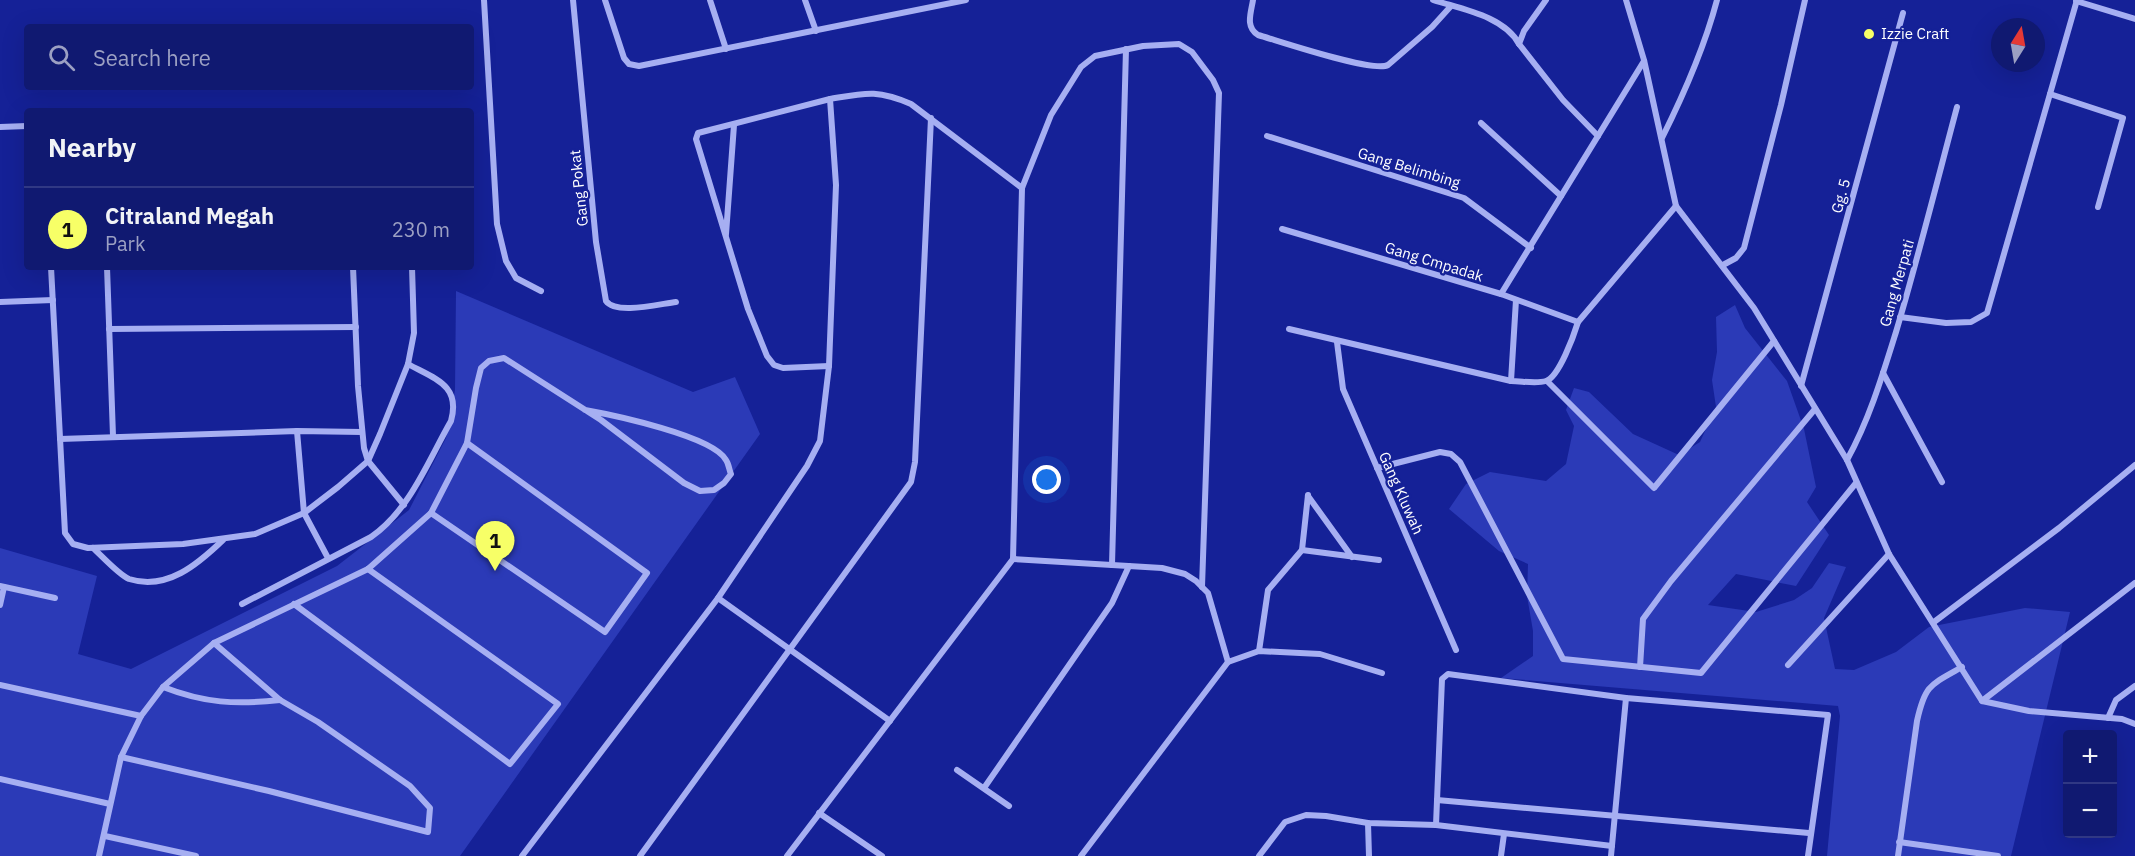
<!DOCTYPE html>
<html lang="en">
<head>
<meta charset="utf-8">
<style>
  :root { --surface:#101971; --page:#192276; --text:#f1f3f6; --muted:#9ca0c3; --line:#303884; --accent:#f7ff67 }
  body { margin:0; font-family:"IBM Plex Sans",sans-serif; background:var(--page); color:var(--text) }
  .controls { position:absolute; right:18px; bottom:18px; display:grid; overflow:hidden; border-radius:6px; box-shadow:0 6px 24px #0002 }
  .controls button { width:54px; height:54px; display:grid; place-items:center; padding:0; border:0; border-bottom:2px solid var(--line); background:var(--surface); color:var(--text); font:30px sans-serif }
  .compass { position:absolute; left:1991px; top:18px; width:54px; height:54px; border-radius:50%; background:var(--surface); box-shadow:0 6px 24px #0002; rotate:11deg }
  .you { position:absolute; left:1047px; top:480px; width:21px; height:21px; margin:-15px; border:4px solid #fff; border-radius:50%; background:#1a73e8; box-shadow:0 0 0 9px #1a73e833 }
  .badge { display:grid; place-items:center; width:39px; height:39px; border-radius:50%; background:var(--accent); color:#111; font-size:20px; font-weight:700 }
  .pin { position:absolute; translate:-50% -50px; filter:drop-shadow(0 2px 3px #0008) }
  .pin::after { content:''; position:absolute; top:32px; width:21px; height:18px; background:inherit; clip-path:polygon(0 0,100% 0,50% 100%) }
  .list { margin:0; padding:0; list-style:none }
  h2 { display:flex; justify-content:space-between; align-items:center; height:78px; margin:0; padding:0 24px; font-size:26px }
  h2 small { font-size:20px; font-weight:400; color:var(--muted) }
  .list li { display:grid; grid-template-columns:39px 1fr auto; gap:18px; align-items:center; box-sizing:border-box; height:84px; padding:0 24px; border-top:2px solid var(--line) }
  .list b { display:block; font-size:22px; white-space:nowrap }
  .list p { margin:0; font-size:20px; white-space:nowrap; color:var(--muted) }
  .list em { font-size:20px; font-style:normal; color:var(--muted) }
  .icon { flex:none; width:33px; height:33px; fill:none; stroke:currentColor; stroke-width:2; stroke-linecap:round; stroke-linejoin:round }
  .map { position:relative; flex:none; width:2135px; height:856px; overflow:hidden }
  .search { position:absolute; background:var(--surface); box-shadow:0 6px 24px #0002; left:24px; top:24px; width:450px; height:66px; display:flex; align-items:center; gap:15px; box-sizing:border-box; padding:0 21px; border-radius:6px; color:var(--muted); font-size:22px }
  .panel { position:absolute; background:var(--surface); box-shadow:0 6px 24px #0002; left:24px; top:108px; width:450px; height:162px; border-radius:6px }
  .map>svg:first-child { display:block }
</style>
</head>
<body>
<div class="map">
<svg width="2135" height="856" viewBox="0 0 2135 856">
  <rect width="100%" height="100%" fill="#152197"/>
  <g fill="#2b3ab7">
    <polygon points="456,291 693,392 735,377 760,434 460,856 0,856 0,548 97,576 78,654 131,669 337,566 409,510 446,438 455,390"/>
    <polygon points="1735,305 1745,328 1787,381 1804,429 1816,487 1807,502 1829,535 1796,586 1736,574 1708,605 1756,612 1794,600 1812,588 1829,563 1846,567 1824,618 1835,669 1854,670 1896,652 1929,627 2025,608 2070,612 2011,856 1827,856 1840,716 1838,706 1501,678 1533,656 1533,631 1527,596 1528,564 1499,551 1449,509 1466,484 1490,472 1546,481 1566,464 1574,426 1566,410 1574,388 1589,392 1633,434 1679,455 1700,442 1716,407 1712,380 1717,352 1716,317"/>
  </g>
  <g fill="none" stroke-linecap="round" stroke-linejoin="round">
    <g stroke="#a6aff2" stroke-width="6">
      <polyline points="484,0 497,224 506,261 516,278 541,291"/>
      <path d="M573 0 596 242 606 301C616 315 659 304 676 302"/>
      <polyline points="605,0 624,58 629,64 639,66 966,0"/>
      <polyline points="710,0 726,49"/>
      <polyline points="805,0 816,31"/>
      <path d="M1253 0C1251 13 1245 27 1258 35 1279 41 1373 73 1388 65L1432 27 1451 6"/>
      <path d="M1433 0C1461 9 1504 16 1519 44L1524 31 1546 0"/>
      <polyline points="1626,0 1644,60 1676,206 1754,308 1847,460 1889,554 1982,701 2029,711 2122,719 2135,724"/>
      <polyline points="2076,1 2135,19"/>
      <polyline points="1519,44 1563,100 1598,136"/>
      <polyline points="2050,94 2123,118 2098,207"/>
      <polyline points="1481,123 1561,196"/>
      <polyline points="0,127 27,126"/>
      <polyline points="1267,136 1464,198 1531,248"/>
      <path d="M1662 138C1684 94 1704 49 1717 0"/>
      <polyline points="1282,229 1501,294 1578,322"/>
      <polyline points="726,234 734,125"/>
      <polyline points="1723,265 1736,258 1744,248 1781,105 1805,0"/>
      <polyline points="51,267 65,533 73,544 88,548 183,544 255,534 304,513 338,487 368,461 380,434 408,364 414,333 412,267"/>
      <polyline points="107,267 113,436"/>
      <polyline points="353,267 358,386 364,448 368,461 404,505"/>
      <polyline points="1501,294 1644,61"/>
      <polyline points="0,302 53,300"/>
      <polyline points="1900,317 1946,323 1971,322 1987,313 2077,0"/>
      <polyline points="109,329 356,327"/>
      <path d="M1289 329 1511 381C1522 381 1536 384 1546 381 1559 377 1574 335 1578 322L1676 206"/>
      <polyline points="1337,342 1343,389 1456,650"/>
      <polyline points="829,366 783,368 774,365 767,356 748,309 696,139 698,133 830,99"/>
      <polyline points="1883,373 1942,482"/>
      <polyline points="1511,381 1516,300"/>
      <polyline points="1547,381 1654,488 1774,341"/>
      <polyline points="1801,386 1903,13"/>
      <polyline points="297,431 304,513 328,558"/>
      <polyline points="60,439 297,431 362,432"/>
      <path d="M1847 460C1869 420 1882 377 1896 332 1918 258 1937 182 1957 107"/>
      <polyline points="1377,468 1440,452 1451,454 1460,462 1563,659 1701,673 1856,483"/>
      <polyline points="1308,496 1352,557"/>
      <polyline points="431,513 605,632 647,573 467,443"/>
      <path d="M93 548C102 556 119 575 129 579 167 591 198 564 223 540"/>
      <polyline points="1302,550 1379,560"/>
      <polyline points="1013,559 1162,568 1185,574 1196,581 1208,593 1228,662"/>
      <polyline points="1112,565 1126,49"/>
      <polyline points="0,586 55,598"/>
      <polyline points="718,598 890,721"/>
      <path d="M242 604 371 537C410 510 428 461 451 421 461 385 435 379 408 364"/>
      <polyline points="294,604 510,764 558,704 368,569"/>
      <polyline points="0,605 4,587"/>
      <polyline points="1934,622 2059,528 2135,465"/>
      <polyline points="1259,651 1268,590 1302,550 1308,495"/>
      <polyline points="1788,665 1889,554"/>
      <polyline points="1640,667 1643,619 1671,581 1815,409"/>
      <polyline points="0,685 141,716"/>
      <path d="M163 687C204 703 236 705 280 700"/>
      <polyline points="1982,701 2135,583"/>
      <polyline points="2108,718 2116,700 2135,686"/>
      <polyline points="121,757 269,791 428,832 430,808 410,786 318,722 280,700 214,643"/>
      <polyline points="957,770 1009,806"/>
      <polyline points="0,779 110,804"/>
      <polyline points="984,788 1112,603 1129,566"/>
      <polyline points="1437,800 1809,833"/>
      <polyline points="819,813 882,856"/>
      <polyline points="1368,823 1369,856"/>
      <polyline points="1436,825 1442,679 1448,674 1626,698 1828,715 1808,856"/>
      <polyline points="105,836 196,856"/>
      <polyline points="1899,842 1998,856"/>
      <path d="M99 856 121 757 141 716 163 687 214 643 368 569 431 513 467 443 476 388 481 368 489 361 504 358 601 420 684 483 700 491 714 490 724 483 731 474C729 470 729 464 726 460 713 436 613 415 585 410"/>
      <path d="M522 856 718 598 807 466 820 441 829 366 836 185 830 99C865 93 877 89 911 104L1022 188"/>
      <polyline points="640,856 911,482 915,462 931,118"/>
      <polyline points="787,856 1013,559 1022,188 1051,115 1081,67 1095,56 1143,46 1179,44 1192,52 1213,80 1219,93 1202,587"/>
      <polyline points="1081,856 1228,662 1259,651 1320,654 1382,673"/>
      <polyline points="1259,856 1285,822 1306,815 1326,816 1368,823 1436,825 1612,846"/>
      <polyline points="1501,856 1504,834"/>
      <polyline points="1611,856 1626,698"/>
      <path d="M1898 856 1917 721C1925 685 1930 685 1962 667"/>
    </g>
  </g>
  <circle fill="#f7ff67" stroke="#152197" stroke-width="2" cx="1869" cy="34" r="6"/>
  <g text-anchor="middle" stroke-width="4.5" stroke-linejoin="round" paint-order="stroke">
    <g font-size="15" fill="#fff" stroke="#152197" text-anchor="start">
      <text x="1881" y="39">Izzie Craft</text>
    </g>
    <g font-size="15" fill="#fff" stroke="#152197">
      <text transform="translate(1409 168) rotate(17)" y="5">Gang Belimbing</text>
      <text transform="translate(579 188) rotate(-96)" y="5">Gang Pokat</text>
      <text transform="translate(1841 196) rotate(-75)" y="5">Gg. 5</text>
      <text transform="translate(1434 262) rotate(17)" y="5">Gang Cmpadak</text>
      <text transform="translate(1897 283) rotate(-74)" y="5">Gang Merpati</text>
      <text transform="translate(1401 493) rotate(66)" y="5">Gang Kluwah</text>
    </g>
  </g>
</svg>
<div class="controls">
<button>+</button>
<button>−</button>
</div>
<svg class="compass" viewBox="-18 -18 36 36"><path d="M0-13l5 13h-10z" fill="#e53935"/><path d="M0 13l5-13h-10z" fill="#9ca0c3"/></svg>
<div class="you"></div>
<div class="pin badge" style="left:495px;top:571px">1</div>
<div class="search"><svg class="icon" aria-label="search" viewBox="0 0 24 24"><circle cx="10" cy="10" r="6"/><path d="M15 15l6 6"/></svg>Search here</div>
<section class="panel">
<h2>Nearby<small></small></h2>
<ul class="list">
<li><span class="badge">1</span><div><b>Citraland Megah</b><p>Park</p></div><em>230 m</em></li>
</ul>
</section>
</div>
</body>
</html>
